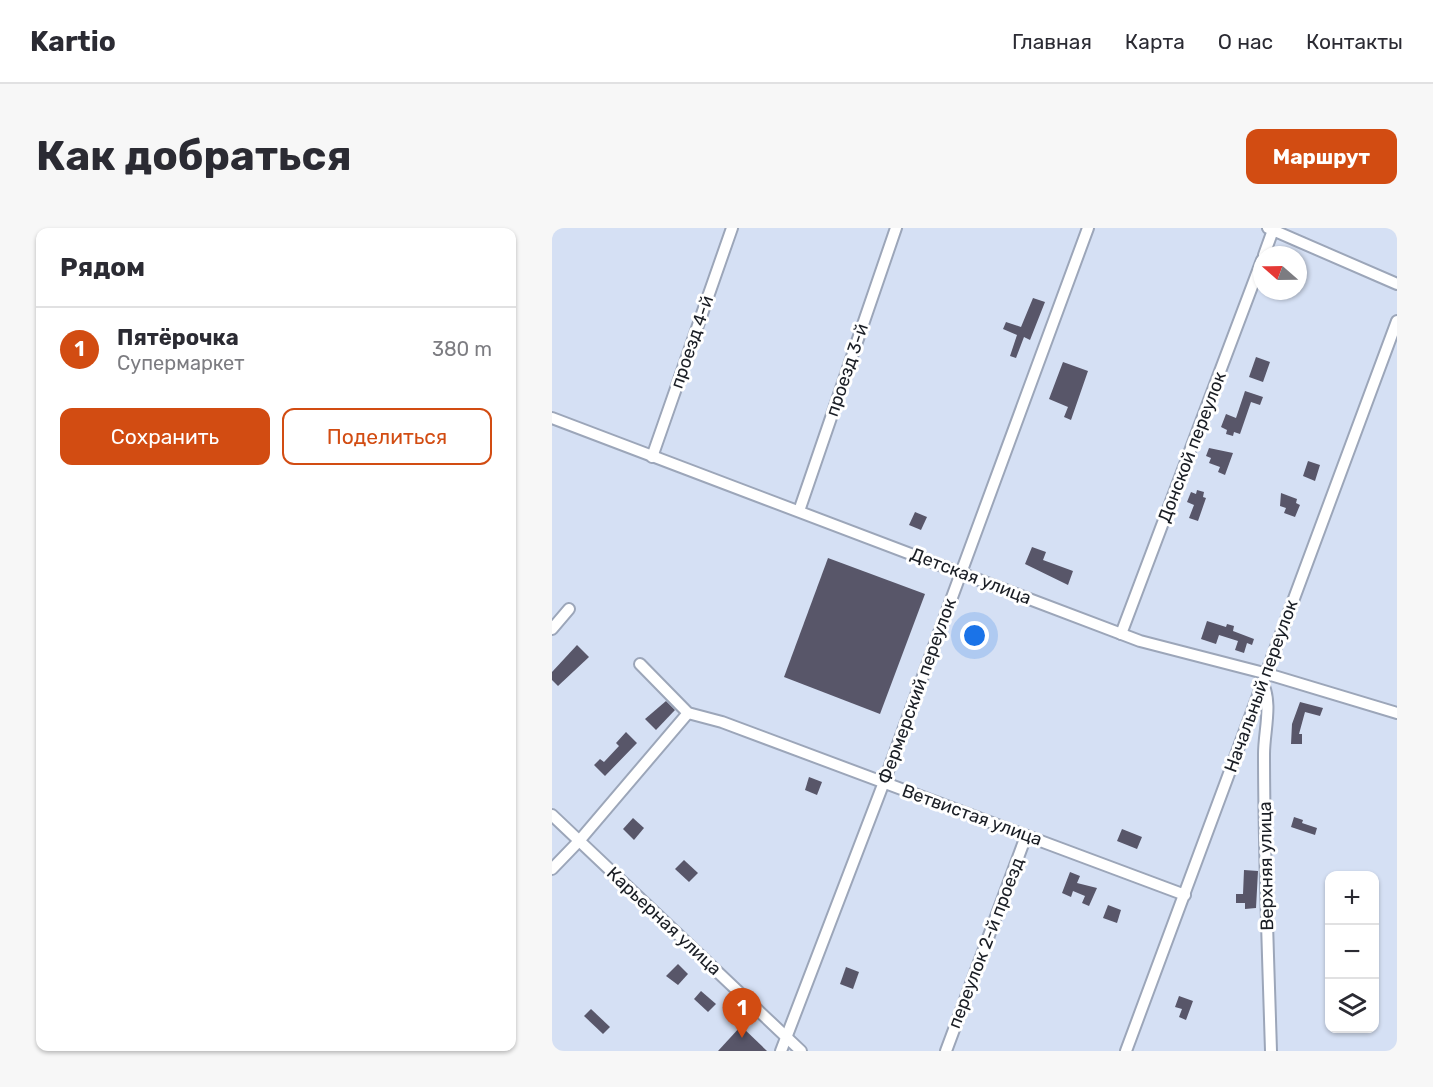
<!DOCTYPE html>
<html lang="ru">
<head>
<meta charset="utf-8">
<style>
  :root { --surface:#fff; --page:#f7f7f7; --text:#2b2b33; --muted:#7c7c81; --line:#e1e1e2; --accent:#d24c12 }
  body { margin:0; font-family:Rubik,sans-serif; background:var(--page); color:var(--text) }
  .controls { position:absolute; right:18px; bottom:18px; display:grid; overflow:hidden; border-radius:12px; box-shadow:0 2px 4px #0004 }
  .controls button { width:54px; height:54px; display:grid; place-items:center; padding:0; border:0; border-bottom:2px solid var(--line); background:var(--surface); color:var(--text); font:30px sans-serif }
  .compass { position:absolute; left:701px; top:18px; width:54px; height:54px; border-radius:50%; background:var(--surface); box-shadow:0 2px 4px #0004; rotate:290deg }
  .you { position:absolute; left:423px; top:408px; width:21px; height:21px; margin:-15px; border:4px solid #fff; border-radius:50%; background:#1a73e8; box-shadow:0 0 0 9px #1a73e833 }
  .badge { display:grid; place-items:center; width:39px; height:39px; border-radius:50%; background:var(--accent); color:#fff; font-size:20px; font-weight:700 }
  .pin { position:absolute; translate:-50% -50px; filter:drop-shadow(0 2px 3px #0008) }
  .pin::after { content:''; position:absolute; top:32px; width:21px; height:18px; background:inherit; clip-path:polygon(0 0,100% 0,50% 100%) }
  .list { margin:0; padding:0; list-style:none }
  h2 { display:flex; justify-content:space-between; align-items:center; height:78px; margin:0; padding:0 24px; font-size:26px }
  h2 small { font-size:20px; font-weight:400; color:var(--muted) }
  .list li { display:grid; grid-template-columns:39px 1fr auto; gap:18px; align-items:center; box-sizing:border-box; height:84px; padding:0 24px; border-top:2px solid var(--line) }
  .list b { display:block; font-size:22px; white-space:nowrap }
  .list p { margin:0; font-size:20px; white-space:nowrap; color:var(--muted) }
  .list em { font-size:20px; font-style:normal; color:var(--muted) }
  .actions { display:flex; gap:12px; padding:18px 24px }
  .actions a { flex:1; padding:14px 0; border:2px solid var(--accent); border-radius:12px; text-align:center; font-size:21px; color:var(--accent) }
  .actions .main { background:var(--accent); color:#fff }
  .icon { flex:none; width:33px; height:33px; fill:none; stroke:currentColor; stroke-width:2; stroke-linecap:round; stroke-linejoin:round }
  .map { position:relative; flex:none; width:845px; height:823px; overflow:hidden; border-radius:12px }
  header { display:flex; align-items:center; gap:36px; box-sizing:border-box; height:84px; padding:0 30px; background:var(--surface); border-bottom:2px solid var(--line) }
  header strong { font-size:28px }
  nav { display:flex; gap:33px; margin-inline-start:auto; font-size:21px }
  .intro { display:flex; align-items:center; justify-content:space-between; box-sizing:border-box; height:144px; padding:0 36px }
  h1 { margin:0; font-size:42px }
  .button { padding:15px 27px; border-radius:12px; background:var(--accent); color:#fff; font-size:21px; font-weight:700 }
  main { display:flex; gap:36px; padding:0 36px }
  aside { flex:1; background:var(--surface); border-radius:12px; box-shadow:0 2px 4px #0004 }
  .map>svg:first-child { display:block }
</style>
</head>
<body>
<header>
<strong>Kartio</strong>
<nav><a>Главная</a><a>Карта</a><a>О нас</a><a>Контакты</a></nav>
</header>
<div class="intro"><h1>Как добраться</h1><a class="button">Маршрут</a></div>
<main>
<aside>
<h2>Рядом<small></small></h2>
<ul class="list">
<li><span class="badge">1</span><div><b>Пятёрочка</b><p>Супермаркет</p></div><em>380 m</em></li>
</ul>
<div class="actions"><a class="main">Сохранить</a><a>Поделиться</a></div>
</aside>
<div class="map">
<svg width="845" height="823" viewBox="0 0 845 823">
  <rect width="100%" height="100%" fill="#d5e0f4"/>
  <g fill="#585669">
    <polygon points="481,70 493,74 478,112 472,109 464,130 458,128 465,107 451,101 454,94 469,99"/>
    <polygon points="704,129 718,134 711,154 697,149"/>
    <polygon points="511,134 536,143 519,192 512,189 516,179 497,171"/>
    <polygon points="693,163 711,169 708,177 699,174 688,206 682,204 681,208 674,206 675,202 669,199 674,186 684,190"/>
    <polygon points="657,220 681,225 673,247 666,244 668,239 657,235 659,230 654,228"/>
    <polygon points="756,233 768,237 763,253 751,248"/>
    <polygon points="645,262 652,264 651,269 654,270 646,293 637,290 642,277 635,274 639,264 644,266"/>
    <polygon points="729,265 745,271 744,275 748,277 743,289 732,285 734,280 728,278"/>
    <polygon points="363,284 375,289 369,302 357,297"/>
    <polygon points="480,319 494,324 491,332 521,343 516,357 473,336"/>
    <polygon points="276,330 373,366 328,486 232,449"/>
    <polygon points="655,393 674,399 675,396 682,398 681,403 702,411 700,417 695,415 692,425 683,422 686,413 667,407 664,416 649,411"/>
    <polygon points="25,417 37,429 6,458 0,452 0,444"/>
    <polygon points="114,473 123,482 104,502 93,491"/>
    <polygon points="748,474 771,480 768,488 753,484 747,506 750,506 750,516 739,516 740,496"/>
    <polygon points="74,504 85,515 53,548 42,537 48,531 52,534 67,518 64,515"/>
    <polygon points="257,549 270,554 265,567 253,562"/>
    <polygon points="742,589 751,592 750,595 765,600 763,607 739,599"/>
    <polygon points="81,590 92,600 82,612 71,601"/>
    <polygon points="570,601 590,609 585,621 565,613"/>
    <polygon points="132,632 146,645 137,654 123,641"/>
    <polygon points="692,642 706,643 704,680 693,681 693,675 684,675 684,666 691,666"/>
    <polygon points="518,644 528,648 525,655 545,660 537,678 530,675 533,668 521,663 519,669 510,665"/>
    <polygon points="556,677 569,682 565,695 551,690"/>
    <polygon points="126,736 136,746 126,757 114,748"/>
    <polygon points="294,739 307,744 301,761 288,756"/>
    <polygon points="149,763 164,776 156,784 142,771"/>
    <polygon points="627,768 641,773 634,792 627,789 630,781 623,779"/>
    <polygon points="39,781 58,799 51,806 32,788"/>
    <polygon points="189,798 215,823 166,823"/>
  </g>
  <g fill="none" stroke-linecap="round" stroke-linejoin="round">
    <g stroke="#9ca6b9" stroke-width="14">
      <g id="minor">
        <polyline points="716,0 845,56"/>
        <polyline points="712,27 721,2"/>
        <polyline points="0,190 588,413 712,445 845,485"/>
        <polyline points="100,229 180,0"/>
        <polyline points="247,283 344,0"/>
        <polyline points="0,401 17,381"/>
        <polyline points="569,406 710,32"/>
        <polyline points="88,436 136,485 170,494 633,667"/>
        <path d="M710 454C721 475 712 503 712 526 712 625 716 724 719 823"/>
        <polyline points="0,587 249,823"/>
        <polyline points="0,641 27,613 136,485"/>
        <polyline points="229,823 332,554 536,0"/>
        <polyline points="394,823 474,608"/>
        <polyline points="574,823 845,93"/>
      </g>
    </g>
    <use href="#minor" stroke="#fff" stroke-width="10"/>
  </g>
  <g text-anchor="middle" stroke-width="6" stroke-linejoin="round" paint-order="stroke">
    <g font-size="18" fill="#1a1e25" stroke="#fff">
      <text transform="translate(140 114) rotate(-71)" y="6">проезд 4-й</text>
      <text transform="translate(295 142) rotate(-71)" y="6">проезд 3-й</text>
      <text transform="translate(640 219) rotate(-69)" y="6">Донской переулок</text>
      <text transform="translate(419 348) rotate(21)" y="6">Детская улица</text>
      <text transform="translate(709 458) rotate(-70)" y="6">Начальный переулок</text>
      <text transform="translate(365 463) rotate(-70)" y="6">Фермерский переулок</text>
      <text transform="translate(420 587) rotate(20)" y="6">Ветвистая улица</text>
      <text transform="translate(714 638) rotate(-91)" y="6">Верхняя улица</text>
      <text transform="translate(112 693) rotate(43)" y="6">Карьерная улица</text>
      <text transform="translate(434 715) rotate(-69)" y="6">переулок 2-й проезд</text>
    </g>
  </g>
</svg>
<div class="controls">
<button>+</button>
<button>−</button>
<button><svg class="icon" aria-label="layers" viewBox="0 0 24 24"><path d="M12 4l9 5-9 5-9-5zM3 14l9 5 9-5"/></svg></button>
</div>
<svg class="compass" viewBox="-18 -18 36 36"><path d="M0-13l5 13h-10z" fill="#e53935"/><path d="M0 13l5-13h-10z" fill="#7c7c81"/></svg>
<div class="you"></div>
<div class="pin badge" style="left:190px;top:810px">1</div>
</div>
</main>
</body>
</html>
